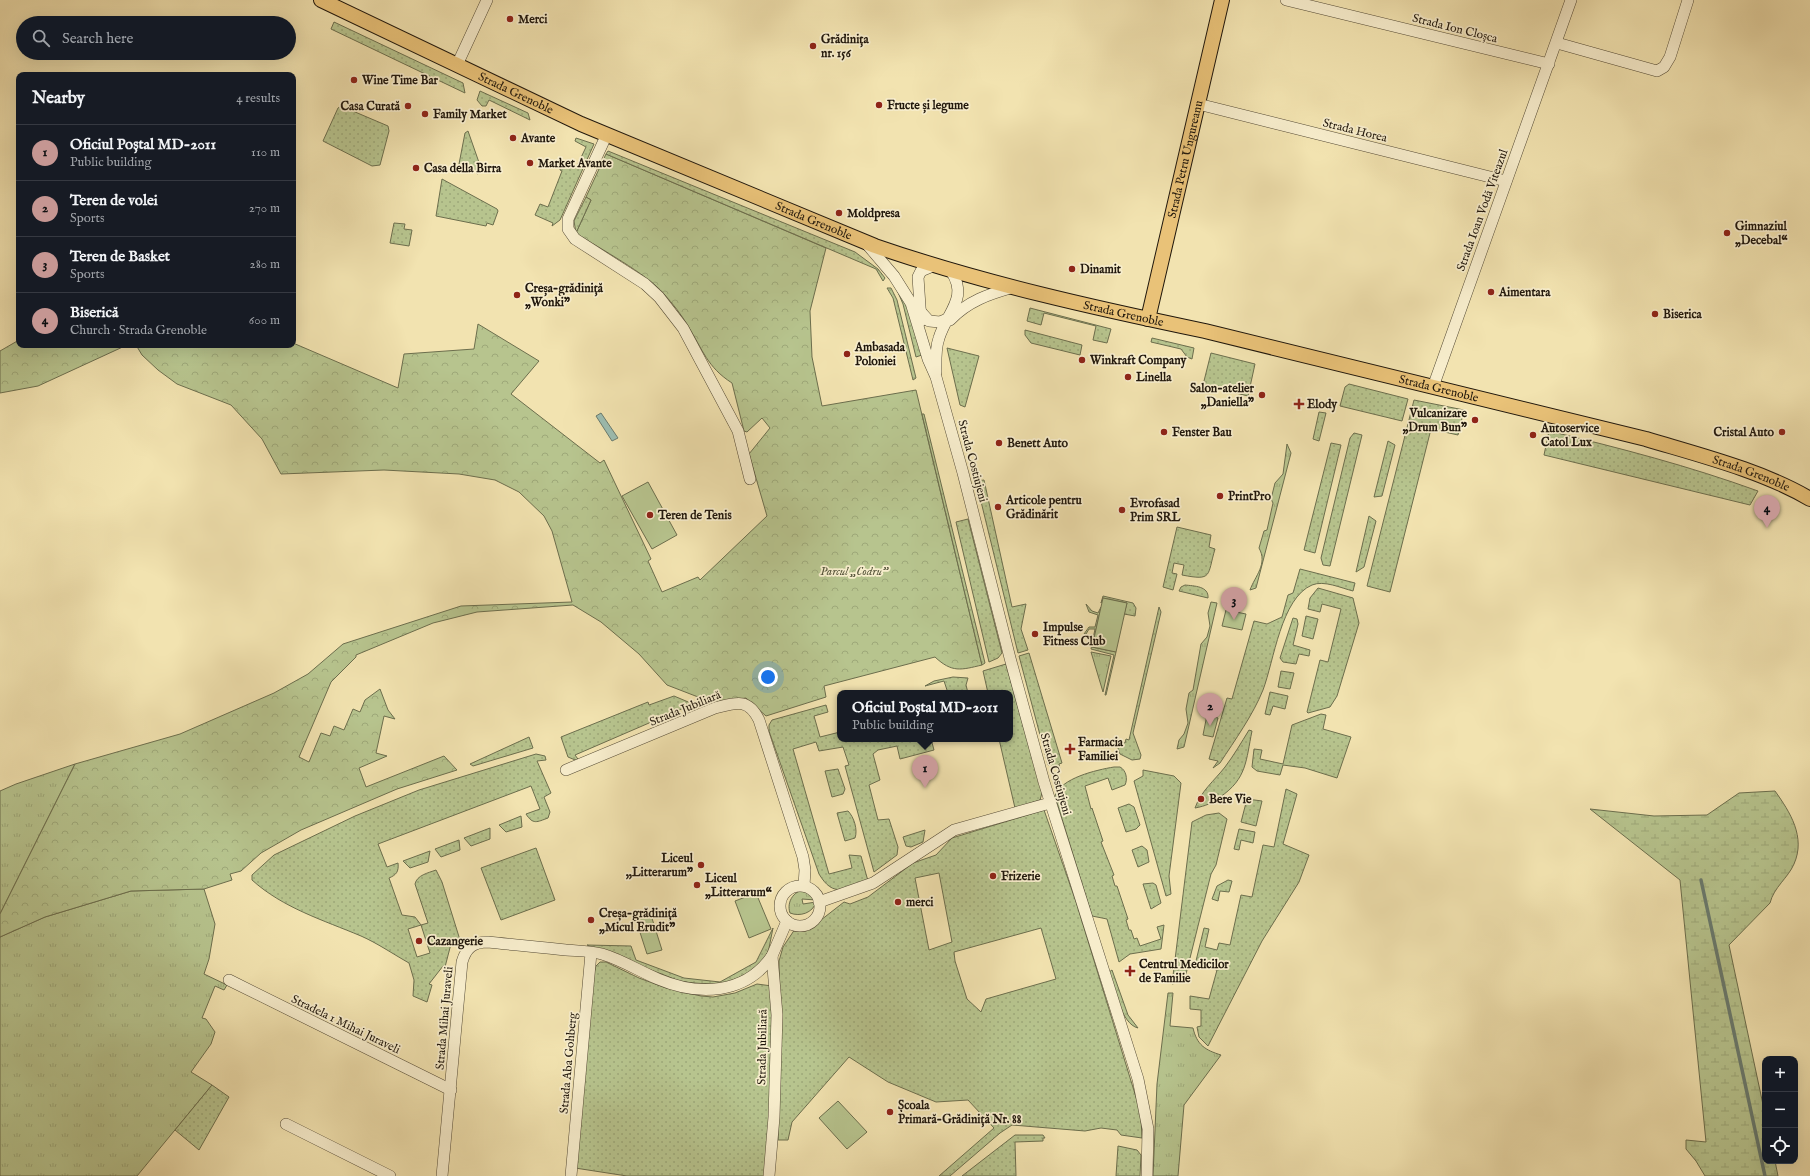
<!DOCTYPE html>
<html lang="en">
<head>
<meta charset="utf-8">
<style>
  :root { --surface:#171b24; --page:#20242c; --text:#f1f3f6; --muted:#9ea1a6; --line:#363941; --accent:#c59692 }
  body { margin:0; font-family:"IM FELL English",serif; background:var(--page); color:var(--text) }
  .controls { position:absolute; right:12px; bottom:12px; display:grid; overflow:hidden; border-radius:8px; box-shadow:0 4px 16px #0002 }
  .controls button { width:36px; height:36px; display:grid; place-items:center; padding:0; border:0; border-bottom:1px solid var(--line); background:var(--surface); color:var(--text); font:20px sans-serif }
  .you { position:absolute; left:768px; top:677px; width:14px; height:14px; margin:-10px; border:3px solid #fff; border-radius:50%; background:#1a73e8; box-shadow:0 0 0 6px #1a73e833 }
  .badge { display:grid; place-items:center; width:26px; height:26px; border-radius:50%; background:var(--accent); color:#111; font-size:13px; font-weight:700 }
  .pin { position:absolute; translate:-50% -33px; filter:drop-shadow(0 1px 2px #0008) }
  .pin::after { content:''; position:absolute; top:21px; width:14px; height:12px; background:inherit; clip-path:polygon(0 0,100% 0,50% 100%) }
  .popup { position:absolute; left:837px; top:690px; width:176px; height:52px; box-sizing:border-box; display:grid; place-content:center; border-radius:8px; background:var(--surface); filter:drop-shadow(0 1px 3px #0005); font-size:13px; white-space:nowrap; color:var(--muted) }
  .popup b { font-size:15px; color:var(--text) }
  .popup::after { content:''; position:absolute; left:50%; top:100%; margin-left:-8px; border:8px solid transparent; border-top-color:var(--surface) }
  .list { margin:0; padding:0; list-style:none }
  h2 { display:flex; justify-content:space-between; align-items:center; height:52px; margin:0; padding:0 16px; font-size:17px }
  h2 small { font-size:13px; font-weight:400; color:var(--muted) }
  .list li { display:grid; grid-template-columns:26px 1fr auto; gap:12px; align-items:center; box-sizing:border-box; height:56px; padding:0 16px; border-top:1px solid var(--line) }
  .list b { display:block; font-size:15px; white-space:nowrap }
  .list p { margin:0; font-size:13px; white-space:nowrap; color:var(--muted) }
  .list em { font-size:13px; font-style:normal; color:var(--muted) }
  .icon { flex:none; width:22px; height:22px; fill:none; stroke:currentColor; stroke-width:2; stroke-linecap:round; stroke-linejoin:round }
  .map { position:relative; flex:none; width:1810px; height:1176px; overflow:hidden }
  .search { position:absolute; background:var(--surface); box-shadow:0 4px 16px #0002; left:16px; top:16px; width:280px; height:44px; display:flex; align-items:center; gap:10px; box-sizing:border-box; padding:0 14px; border-radius:22px; color:var(--muted); font-size:15px }
  .panel { position:absolute; background:var(--surface); box-shadow:0 4px 16px #0002; left:16px; top:72px; width:280px; height:276px; border-radius:8px }
  .map>svg:first-child { display:block }
</style>
</head>
<body>
<div class="map">
<svg width="1810" height="1176" viewBox="0 0 1810 1176">
  <defs>
    <pattern id="grass-tufts" width="24" height="20" patternUnits="userSpaceOnUse"><rect width="24" height="20" fill="#b7c48e"/><path d="M3 7l-1-3M5 7V3M7 7l1-3M15 17l-1-3M17 17v-4M19 17l1-3" fill="none" stroke="#9da879"/></pattern>
    <pattern id="forest-crowns" width="20" height="18" patternUnits="userSpaceOnUse"><rect width="20" height="18" fill="#b7c48e"/><path d="M2 6a3 3 0 1 1 6 0M12 15a3 3 0 1 1 6 0" fill="none" stroke="#9da879"/></pattern>
    <pattern id="wetland-marsh" width="20" height="14" patternUnits="userSpaceOnUse"><rect width="20" height="14" fill="#b7c48e"/><path d="M1 5h8M5 5V1M11 12h8M15 12V8" fill="none" stroke="#9da879"/></pattern>
    <pattern id="garden-dots" width="8" height="8" patternUnits="userSpaceOnUse"><rect width="8" height="8" fill="#b7c48e"/><path d="M2 2h.1M6 6h.1" fill="none" stroke="#9da879" stroke-width="1.8" stroke-linecap="round"/></pattern>
  </defs>
  <rect width="100%" height="100%" fill="#f2e3b0"/>
  <filter id="stains"><feTurbulence type="fractalNoise" baseFrequency=".005" numOctaves="4"/><feColorMatrix values="0 0 0 0 .2 0 0 0 0 .09 0 0 0 0 .02 0 0 0 .5 -.17"/></filter>
  <radialGradient id="worn" r=".72"><stop offset=".6" stop-color="#630" stop-opacity="0"/><stop offset="1" stop-color="#630" stop-opacity=".3"/></radialGradient>
  <g fill="url(#grass-tufts)" stroke="#6c6e4d">
    <path d="M1287 444 1291 453 1256 588 1250 590C1255 576 1268 564 1259 548L1264 531 1267 530 1273 503 1271 499 1275 483 1283 474Z"/>
    <polygon points="1211,602 1217,603 1184,747 1177,749 1179,740 1184,734 1188,723 1186,709 1189,693 1193,690 1201,644 1207,637 1210,626 1208,613"/>
    <polygon points="1091,652 1111,656 1103,692"/>
    <polygon points="75,764 0,914 0,791 16,784"/>
    <polygon points="204,889 215,924 209,959 204,974 227,985 224,990 215,986 202,1018 206,1019 215,1032 211,1044 191,1072 212,1085 137,1176 0,1176 0,937 45,917 131,891"/>
    <path d="M807 890 814 894 816 900 802 899 803 904 816 902C813 913 800 917 790 913 786 901 795 889 807 890Z"/>
    <path d="M1168 993H1173L1170 1026 1193 1028C1197 1045 1205 1050 1221 1055L1184 1105 1178 1176H1153L1157 1084Z"/>
  </g>
  <g fill="url(#forest-crowns)" stroke="#6c6e4d">
    <path d="M606 154 826 248 810 311 812 357 822 406 916 390 982 665C961 670 952 673 935 657L824 686 826 697 766 716 746 698 711 702 667 685 639 654 601 622 573 605 477 612 433 623 356 655V657L331 682 299 757 309 762 321 733 330 736 334 726 344 730 353 709 360 712 365 700 380 689 388 710 395 719 384 716 376 753 387 756 359 768 366 787 444 756 457 770 397 789 301 830 261 853 241 871 230 874 232 880 204 889 131 891 45 917 0 937V914L75 764 180 734 274 693 308 674 343 644 461 606 572 602 552 531 544 516 519 492 495 480 459 474 384 470 281 474 262 439 231 405 177 384 158 370 142 355 136 345H293V343L398 388 404 354 474 349 478 324 539 361 511 394 600 463 604 460 651 559 648 561 662 592 698 577 700 580 767 516 749 454 770 428 762 418 747 432 744 431 732 383C707 367 703 350 688 326 681 314 673 304 664 294 646 273 600 249 576 233L591 200 586 197Z"/>
    <polygon points="19,340 19,345 127,345 38,386 0,393 0,351"/>
  </g>
  <path fill="url(#wetland-marsh)" stroke="#6c6e4d" d="M1775 791C1790 812 1806 837 1794 864 1788 878 1774 887 1770 903L1729 945 1765 1114V1161H1775L1778 1176H1705L1696 1161 1686 1149V1140L1706 1142 1680 880 1590 809 1654 816 1707 815 1739 793Z"/>
  <g fill="url(#garden-dots)" stroke="#6c6e4d" fill-rule="evenodd">
    <polygon points="334,22 463,83 465,93 331,29"/>
    <polygon points="480,91 528,113 530,120 489,100 486,106 482,106 477,100"/>
    <polygon points="341,106 388,126 389,131 380,165 372,166 323,141 338,108"/>
    <polygon points="468,131 482,171 477,174 470,165 463,170 459,164 465,133"/>
    <polygon points="576,138 594,144 560,220 552,226 553,223 535,215 540,204 548,207 562,171 560,170 562,160 577,166 586,147 575,141"/>
    <polygon points="608,151 855,252 878,269 885,278 883,281 876,269 606,154"/>
    <polygon points="442,179 497,209 498,211 493,225 487,223 486,226 436,216"/>
    <polygon points="586,197 591,200 576,233 574,221"/>
    <polygon points="394,223 405,224 404,229 412,230 409,246 390,243"/>
    <polygon points="887,288 891,288 897,300 916,378 913,380 893,298"/>
    <polygon points="897,290 907,304 922,355 916,357 903,304"/>
    <polygon points="1030,308 1111,329 1107,343 1093,340 1096,326 1044,313 1041,325 1027,321"/>
    <polygon points="1025,330 1082,345 1080,355 1031,343 1025,335"/>
    <polygon points="1152,338 1194,348 1192,359 1187,357 1181,349 1151,342"/>
    <polygon points="947,348 979,356 965,407 960,405"/>
    <polygon points="1211,353 1255,364 1248,396 1203,385"/>
    <polygon points="1349,384 1408,399 1402,421 1340,406 1345,387"/>
    <polygon points="1414,400 1464,410 1458,435 1431,429 1390,592 1367,586"/>
    <polygon points="1319,412 1326,413 1319,441 1313,439"/>
    <polygon points="922,414 924,414 985,663 982,665"/>
    <path d="M1549 431C1620 448 1689 466 1758 491L1750 505 1544 455Z"/>
    <polygon points="1354,433 1362,435 1330,566 1323,565 1321,558 1350,438"/>
    <polygon points="1388,441 1395,445 1382,496 1374,497"/>
    <polygon points="1331,443 1341,445 1315,553 1304,550"/>
    <polygon points="984,480 1012,607 1026,604 1021,629 1028,650 1018,653 976,481"/>
    <polygon points="1369,516 1376,521 1364,567 1356,572"/>
    <polygon points="968,519 1002,653 998,658 989,662 956,522"/>
    <path d="M1177 527 1211 535 1209 547 1215 549C1207 576 1213 581 1182 575L1184 565 1174 563 1172 573 1177 574 1173 590 1163 587Z"/>
    <path d="M1300 569 1355 583 1353 591C1341 588 1324 580 1312 585 1281 598 1274 661 1263 690 1253 715 1235 740 1220 763L1213 768 1218 761 1209 759 1227 698 1232 699 1254 621 1267 624 1282 617 1288 595 1293 593Z"/>
    <path d="M1185 585C1194 586 1209 586 1208 598L1179 591 1181 587Z"/>
    <polygon points="1318,588 1353,598 1359,623 1337,696 1330,707 1308,713 1307,712 1320,660 1328,662 1341,609 1322,604 1320,612 1308,609 1310,598"/>
    <polygon points="1103,596 1133,603 1136,608 1135,616 1124,614 1127,603 1103,598 1101,603"/>
    <polygon points="1086,604 1092,611 1098,613 1101,607 1092,647 1116,652 1106,695 1105,695 1114,655 1091,649 1095,629 1089,629 1086,634 1084,634 1089,627 1095,627 1098,615 1089,612"/>
    <polygon points="1159,607 1161,612 1133,733 1141,755 1140,759 1132,760 1120,754 1116,742 1125,743 1126,739 1129,740"/>
    <polygon points="1306,616 1318,619 1313,639 1302,636"/>
    <polygon points="1293,618 1297,619 1298,624 1293,645 1310,650 1309,656 1299,654 1296,664 1283,662 1280,658"/>
    <polygon points="1029,653 1062,763 1059,764 1060,769 1048,765 1019,656"/>
    <polygon points="1006,664 1042,793 1040,800 1015,808 999,739 1010,739 1010,693 988,693 983,671"/>
    <polygon points="1281,671 1294,673 1290,689 1278,687"/>
    <polygon points="953,677 968,678 966,685 968,693 948,693 944,681 925,686 934,681"/>
    <polygon points="1270,692 1288,696 1285,709 1273,706 1270,715 1265,714"/>
    <polygon points="674,696 693,704 575,755 580,762 568,757 561,737 648,702 649,705"/>
    <path d="M826 705 828 712 814 716 820 737 840 732V739H931L934 750 900 759 897 746 878 750 873 754 880 780 869 785 878 820 889 819 898 847 897 855 874 872 845 766 849 765 843 747 819 751 816 742 793 749 829 874 852 868 849 855 861 856 868 881C845 888 834 899 819 874L769 731V725L772 720Z"/>
    <polygon points="1321,714 1326,715 1323,729 1351,737 1337,778 1305,768 1283,765 1280,775 1257,771 1252,767 1254,749 1262,750 1260,759 1283,764 1292,725"/>
    <path d="M1249 730 1252 731C1246 760 1247 779 1220 797 1212 803 1206 806 1195 808 1201 791 1214 781 1225 767 1234 755 1241 743 1249 730Z"/>
    <polygon points="529,737 533,748 473,766 470,764"/>
    <path d="M536 754 545 756 546 760 537 761 551 793 544 797 550 812 548 818C537 822 533 825 526 814L540 809 531 786 378 844 387 867 398 863C399 872 396 875 389 878L402 915 415 917 421 925 428 923 415 884C417 875 428 873 436 870L442 882 460 940H452L445 967 443 966 429 984 432 985 427 1002 413 996 414 980 409 963C393 954 377 943 361 936 323 920 283 908 252 880V875L274 855 355 816 419 790ZM421 925 430 953 417 957 408 929Z"/>
    <path d="M1114 767H1120C1126 770 1128 779 1125 785L1112 790 1108 778 1085 786 1091 809 1092 808 1103 841 1101 842 1114 875 1112 876 1115 886H1117L1128 919 1126 920 1129 930H1131L1134 939 1137 938 1140 946 1161 939 1157 927 1164 925 1161 949 1130 954 1119 962 1107 919 1092 916 1055 796C1061 778 1096 770 1114 767Z"/>
    <polygon points="838,769 845,789 843,794 832,797 825,771"/>
    <polygon points="1143,770 1174,776 1181,783 1169,876 1171,894 1166,896 1134,781 1143,776"/>
    <polygon points="1286,789 1297,794 1283,844 1309,855 1299,882 1262,941 1208,1046 1199,1037 1197,1027 1201,1026 1201,1010 1190,1009 1190,996 1209,999 1217,970 1195,965 1204,928 1209,929 1205,947 1217,950 1219,943 1230,945 1241,895 1252,897 1263,845 1274,847"/>
    <polygon points="1247,799 1262,801 1256,826 1241,822"/>
    <polygon points="1129,804 1134,807 1140,825 1136,829 1126,832 1118,808"/>
    <path d="M1044 810 1076 902 1139 1107 1141 1119 1142 1138 1121 1135 1117 1130 1101 1128 1085 1131 1012 1125 1000 1133 950 1176H939L994 1128 968 1100 936 1102 888 1082 849 1057 792 1122 788 1140H778L780 1016 779 961 783 947 795 929 812 927 844 902 850 904 868 897 913 863 936 855 952 838ZM939 873 952 942 929 950 915 878ZM1041 928 1056 979 986 999 981 1012 967 999 955 961 954 952Z"/>
    <path d="M848 811C854 817 858 830 855 838L845 841 837 813Z"/>
    <polygon points="1219,813 1227,819 1216,865 1211,874 1185,978 1180,982 1172,984 1192,822 1206,815"/>
    <polygon points="521,816 522,827 506,832 499,825"/>
    <polygon points="490,828 490,839 471,846 464,838"/>
    <polygon points="1239,829 1255,832 1253,843 1241,840 1239,850 1234,849"/>
    <polygon points="925,830 923,842 911,847 906,846 903,837"/>
    <polygon points="459,840 460,850 441,857 435,849"/>
    <polygon points="1142,846 1147,850 1149,862 1138,867 1132,850"/>
    <polygon points="536,848 555,900 501,920 481,868"/>
    <polygon points="430,851 428,862 410,868 403,861"/>
    <polygon points="1228,880 1232,881 1229,892 1220,891 1218,901 1212,899 1217,886"/>
    <polygon points="1153,883 1156,885 1161,903 1151,909 1143,884"/>
    <polygon points="773,928 769,948 765,960 745,975 720,985 682,982 587,945 631,946 636,960 684,978 720,982 756,962"/>
    <polygon points="600,962 606,962 639,978 666,988 701,996 713,997 735,993 757,984 772,986 771,1088 765,1176 627,1176 575,1168 594,973 596,966"/>
    <path d="M1112 970 1128 1015 1138 1028C1121 1024 1114 987 1109 972Z"/>
    <polygon points="212,1085 229,1097 199,1150 175,1130"/>
    <polygon points="1015,1135 1043,1135 1045,1138 1043,1138 1043,1141 1015,1142 1016,1176 962,1176"/>
    <polygon points="1118,1146 1137,1150 1141,1155 1140,1176 1116,1176"/>
  </g>
  <g fill="#b7c48e" stroke="#6c6e4d">
    <polygon points="648,482 677,535 652,549 622,496"/>
    <polygon points="1103,598 1127,603 1116,652 1092,647"/>
    <polygon points="1226,610 1246,614 1242,630 1222,626"/>
    <polygon points="1207,715 1218,718 1213,737 1203,735"/>
    <polygon points="756,893 771,929 749,938 735,901"/>
    <polygon points="650,912 662,950 647,954 635,917"/>
    <polygon points="838,1101 867,1132 847,1149 819,1118"/>
  </g>
  <polygon fill="#9cbdb1" stroke="#6a7b6f" points="601,413 618,438 612,441 596,416"/>
  <g fill="none" stroke-linecap="round" stroke-linejoin="round">
    <polyline stroke="#6a7b6f" stroke-width="3.5" points="1701,880 1765,1176"/>
    <g stroke="#544a35" stroke-width="12">
      <g id="minor">
        <polyline points="1286,0 1549,64"/>
        <polyline points="1557,43 1657,71 1664,67 1670,57 1688,0"/>
        <polyline points="457,65 487,0"/>
        <polyline points="1198,104 1506,181"/>
        <polyline points="607,134 568,219 568,229 575,239 645,284 659,297 683,328 738,431 750,479"/>
        <polyline points="865,242 894,276 911,303 928,359 936,377 963,473 1010,658 1044,782 1138,1079 1148,1129 1147,1176"/>
        <polyline points="920,311 929,321 940,322 947,319"/>
        <path d="M950 320C968 301 989 294 1014 287"/>
        <polyline points="921,321 918,277 921,271 933,266"/>
        <path d="M936 372C936 361 935 349 939 338 947 312 969 298 951 271"/>
        <polyline points="1433,387 1571,0"/>
        <path d="M566 770 715 708C735 703 748 697 759 720L803 857 805 870 804 886"/>
        <circle cx="800" cy="906" r="20"/>
        <polyline points="819,902 873,883 954,830 1050,803"/>
        <polyline points="229,980 451,1090"/>
        <polyline points="286,1124 390,1176"/>
        <path d="M442 1176 462 962C466 948 473 942 488 942 514 945 540 947 566 950 578 951 591 951 602 954 622 960 639 971 658 979 698 996 745 995 772 956"/>
        <polyline points="571,1176 591,953"/>
        <polyline points="769,1176 774,1117 777,1015 772,956 787,921"/>
      </g>
    </g>
    <g stroke="#20170c" stroke-width="16">
      <g id="major">
        <path id="s1" d="M321 0 581 124 875 246C982 283 1095 308 1205 331L1646 439C1699 455 1763 471 1810 499"/>
        <path id="s2" d="M1148 319 1222 0"/>
      </g>
    </g>
    <use href="#minor" stroke="#f7edcc" stroke-width="11"/>
    <use href="#major" stroke="#e9c278" stroke-width="14"/>
  </g>
  <g fill="#8f2418" stroke="#f7edcc" stroke-width="1.5">
    <circle cx="510" cy="19" r="4"/>
    <circle cx="813" cy="46" r="4"/>
    <circle cx="354" cy="80" r="4"/>
    <circle cx="879" cy="105" r="4"/>
    <circle cx="408" cy="106" r="4"/>
    <circle cx="425" cy="114" r="4"/>
    <circle cx="513" cy="138" r="4"/>
    <circle cx="530" cy="163" r="4"/>
    <circle cx="416" cy="168" r="4"/>
    <circle cx="839" cy="213" r="4"/>
    <circle cx="1727" cy="233" r="4"/>
    <circle cx="1072" cy="269" r="4"/>
    <circle cx="1491" cy="292" r="4"/>
    <circle cx="517" cy="295" r="4"/>
    <circle cx="1655" cy="314" r="4"/>
    <circle cx="847" cy="354" r="4"/>
    <circle cx="1082" cy="360" r="4"/>
    <circle cx="1128" cy="377" r="4"/>
    <circle cx="1262" cy="395" r="4"/>
    <path d="M1297 398h4v4h4v4h-4v4h-4v-4h-4v-4h4z"/>
    <circle cx="1475" cy="420" r="4"/>
    <circle cx="1164" cy="432" r="4"/>
    <circle cx="1782" cy="432" r="4"/>
    <circle cx="1533" cy="435" r="4"/>
    <circle cx="999" cy="443" r="4"/>
    <circle cx="1220" cy="496" r="4"/>
    <circle cx="998" cy="507" r="4"/>
    <circle cx="1122" cy="510" r="4"/>
    <circle cx="650" cy="515" r="4"/>
    <circle cx="1035" cy="634" r="4"/>
    <path d="M1068 743h4v4h4v4h-4v4h-4v-4h-4v-4h4z"/>
    <circle cx="1201" cy="799" r="4"/>
    <circle cx="701" cy="865" r="4"/>
    <circle cx="993" cy="876" r="4"/>
    <circle cx="697" cy="885" r="4"/>
    <circle cx="898" cy="902" r="4"/>
    <circle cx="591" cy="920" r="4"/>
    <circle cx="419" cy="941" r="4"/>
    <path d="M1128 965h4v4h4v4h-4v4h-4v-4h-4v-4h4z"/>
    <circle cx="890" cy="1112" r="4"/>
  </g>
  <g text-anchor="middle" stroke-width="3.5" stroke-linejoin="round" paint-order="stroke">
    <g font-size="12" font-weight="bold" fill="#20170c" stroke="#f7edcc" text-anchor="start">
      <text x="518" y="23">Merci</text>
      <text x="821" y="43">Grădinița<tspan x="821" dy="14">nr. 156</tspan></text>
      <text x="362" y="84">Wine Time Bar</text>
      <text x="887" y="109">Fructe și legume</text>
      <text x="400" y="110" text-anchor="end">Casa Curată</text>
      <text x="433" y="118">Family Market</text>
      <text x="521" y="142">Avante</text>
      <text x="538" y="167">Market Avante</text>
      <text x="424" y="172">Casa della Birra</text>
      <text x="847" y="217">Moldpresa</text>
      <text x="1735" y="230">Gimnaziul<tspan x="1735" dy="14">„Decebal“</tspan></text>
      <text x="1080" y="273">Dinamit</text>
      <text x="525" y="292">Creșa-grădiniță<tspan x="525" dy="14">„Wonki”</tspan></text>
      <text x="1499" y="296">Aimentara</text>
      <text x="1663" y="318">Biserica</text>
      <text x="855" y="351">Ambasada<tspan x="855" dy="14">Poloniei</tspan></text>
      <text x="1090" y="364">Winkraft Company</text>
      <text x="1136" y="381">Linella</text>
      <text x="1254" y="392" text-anchor="end">Salon-atelier<tspan x="1254" dy="14">„Daniella”</tspan></text>
      <text x="1307" y="408">Elody</text>
      <text x="1467" y="417" text-anchor="end">Vulcanizare<tspan x="1467" dy="14">„Drum Bun”</tspan></text>
      <text x="1541" y="432">Autoservice<tspan x="1541" dy="14">Catol Lux</tspan></text>
      <text x="1172" y="436">Fenster Bau</text>
      <text x="1774" y="436" text-anchor="end">Cristal Auto</text>
      <text x="1007" y="447">Benett Auto</text>
      <text x="1228" y="500">PrintPro</text>
      <text x="1006" y="504">Articole pentru<tspan x="1006" dy="14">Grădinărit</tspan></text>
      <text x="1130" y="507">Evrofasad<tspan x="1130" dy="14">Prim SRL</tspan></text>
      <text x="658" y="519">Teren de Tenis</text>
      <text x="1043" y="631">Impulse<tspan x="1043" dy="14">Fitness Club</tspan></text>
      <text x="1078" y="746">Farmacia<tspan x="1078" dy="14">Familiei</tspan></text>
      <text x="1209" y="803">Bere Vie</text>
      <text x="693" y="862" text-anchor="end">Liceul<tspan x="693" dy="14">,,Litterarum"</tspan></text>
      <text x="1001" y="880">Frizerie</text>
      <text x="705" y="882">Liceul<tspan x="705" dy="14">„Litterarum“</tspan></text>
      <text x="906" y="906">merci</text>
      <text x="599" y="917">Creșa-grădiniță<tspan x="599" dy="14">„Micul Erudit”</tspan></text>
      <text x="427" y="945">Cazangerie</text>
      <text x="1139" y="968">Centrul Medicilor<tspan x="1139" dy="14">de Familie</tspan></text>
      <text x="898" y="1109">Școala<tspan x="898" dy="14">Primară-Grădiniță Nr. 88</tspan></text>
    </g>
    <g font-size="12" fill="#20170c" stroke="#f7edcc">
      <text transform="translate(1455 28) rotate(14)" y="4">Strada Ion Cloșca</text>
      <text dy="4" stroke="none"><textPath href="#s1" startOffset="216">Strada Grenoble</textPath></text>
      <text transform="translate(1355 130) rotate(14)" y="4">Strada Horea</text>
      <text dy="4" stroke="none"><textPath href="#s2" startOffset="164">Strada Petru Ungureanu</textPath></text>
      <text transform="translate(1482 210) rotate(-70)" y="4">Strada Ioan Vodă Viteazul</text>
      <text dy="4" stroke="none"><textPath href="#s1" startOffset="540">Strada Grenoble</textPath></text>
      <text dy="4" stroke="none"><textPath href="#s1" startOffset="864">Strada Grenoble</textPath></text>
      <text dy="4" stroke="none"><textPath href="#s1" startOffset="1188">Strada Grenoble</textPath></text>
      <text transform="translate(973 461) rotate(75)" y="4">Strada Costiujeni</text>
      <text dy="4" stroke="none"><textPath href="#s1" startOffset="1512">Strada Grenoble</textPath></text>
      <text transform="translate(685 708) rotate(-22)" y="4">Strada Jubiliară</text>
      <text transform="translate(1056 774) rotate(74)" y="4">Strada Costiujeni</text>
      <text transform="translate(444 1018) rotate(-85)" y="4">Strada Mihai Juraveli</text>
      <text transform="translate(346 1024) rotate(26)" y="4">Stradela 1 Mihai Juraveli</text>
      <text transform="translate(762 1047) rotate(-89)" y="4">Strada Jubiliară</text>
      <text transform="translate(568 1063) rotate(-85)" y="4">Strada Aba Gohberg</text>
    </g>
    <g font-size="12" font-style="italic" fill="#55543a" stroke="#f7edcc">
      <text x="854" y="575">Parcul „Codru”</text>
    </g>
  </g>
  <rect width="100%" height="100%" filter="url(#stains)"/>
  <rect width="100%" height="100%" fill="url(#worn)"/>
</svg>
<div class="controls">
<button>+</button>
<button>−</button>
<button><svg class="icon" aria-label="locate" viewBox="0 0 24 24"><circle cx="12" cy="12" r="6"/><path d="M12 2v4M12 18v4M2 12h4M18 12h4"/></svg></button>
</div>
<div class="you"></div>
<div class="pin badge" style="left:925px;top:788px">1</div>
<div class="popup"><b>Oficiul Poștal MD-2011</b>Public building</div>
<div class="pin badge" style="left:1210px;top:726px">2</div>
<div class="pin badge" style="left:1234px;top:620px">3</div>
<div class="pin badge" style="left:1767px;top:528px">4</div>
<div class="search"><svg class="icon" aria-label="search" viewBox="0 0 24 24"><circle cx="10" cy="10" r="6"/><path d="M15 15l6 6"/></svg>Search here</div>
<section class="panel">
<h2>Nearby<small>4 results</small></h2>
<ul class="list">
<li><span class="badge">1</span><div><b>Oficiul Poștal MD-2011</b><p>Public building</p></div><em>110 m</em></li>
<li><span class="badge">2</span><div><b>Teren de volei</b><p>Sports</p></div><em>270 m</em></li>
<li><span class="badge">3</span><div><b>Teren de Basket</b><p>Sports</p></div><em>280 m</em></li>
<li><span class="badge">4</span><div><b>Biserică</b><p>Church · Strada Grenoble</p></div><em>600 m</em></li>
</ul>
</section>
</div>
</body>
</html>
